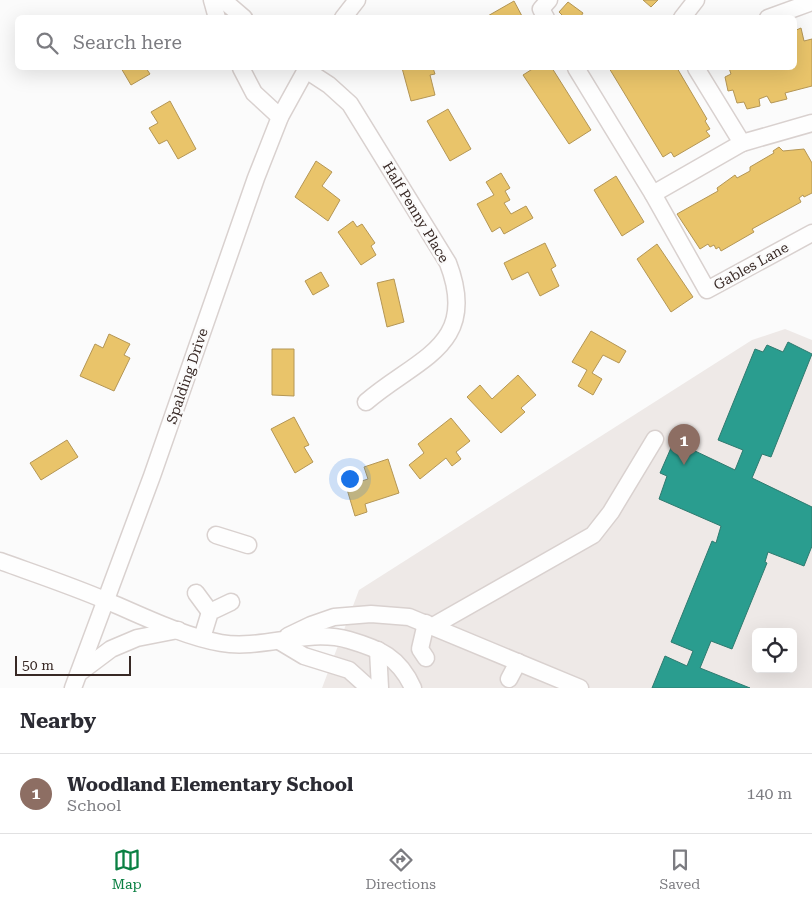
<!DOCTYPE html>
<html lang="en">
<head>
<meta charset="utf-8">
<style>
  :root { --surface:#fff; --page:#f2f2f3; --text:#2b2b33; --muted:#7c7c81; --line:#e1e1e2; --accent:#0b8043 }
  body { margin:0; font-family:"Roboto Serif",serif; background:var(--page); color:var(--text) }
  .controls { position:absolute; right:15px; bottom:15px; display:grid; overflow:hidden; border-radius:8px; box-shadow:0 5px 20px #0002 }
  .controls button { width:45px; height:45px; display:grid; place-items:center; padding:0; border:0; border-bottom:1px solid var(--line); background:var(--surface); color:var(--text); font:25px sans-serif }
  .scale { position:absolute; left:15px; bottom:12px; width:116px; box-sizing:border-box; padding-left:5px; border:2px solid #382925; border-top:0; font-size:14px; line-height:18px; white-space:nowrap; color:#382925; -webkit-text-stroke:4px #fbfbfb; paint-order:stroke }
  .you { position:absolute; left:349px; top:478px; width:18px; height:18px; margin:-12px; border:4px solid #fff; border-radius:50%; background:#1a73e8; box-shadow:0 0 0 8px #1a73e833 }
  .badge { display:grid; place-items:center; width:32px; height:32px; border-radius:50%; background:var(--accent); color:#fff; font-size:16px; font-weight:700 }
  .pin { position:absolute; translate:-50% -41px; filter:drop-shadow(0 1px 2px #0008) }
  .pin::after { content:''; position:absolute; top:26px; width:18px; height:15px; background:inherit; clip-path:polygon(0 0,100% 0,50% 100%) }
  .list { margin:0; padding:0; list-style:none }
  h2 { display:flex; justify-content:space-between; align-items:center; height:65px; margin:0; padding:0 20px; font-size:21px }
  h2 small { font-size:16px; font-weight:400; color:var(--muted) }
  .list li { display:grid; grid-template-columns:32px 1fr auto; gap:15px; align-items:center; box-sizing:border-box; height:80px; padding:0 20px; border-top:1px solid var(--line) }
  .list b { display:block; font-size:19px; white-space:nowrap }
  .list p { margin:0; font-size:16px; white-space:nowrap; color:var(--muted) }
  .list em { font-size:16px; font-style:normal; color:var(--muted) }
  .icon { flex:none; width:28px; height:28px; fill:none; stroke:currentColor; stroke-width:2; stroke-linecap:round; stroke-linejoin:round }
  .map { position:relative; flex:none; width:812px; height:688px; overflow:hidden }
  .search { position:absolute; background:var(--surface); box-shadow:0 5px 20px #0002; left:15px; right:15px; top:15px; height:55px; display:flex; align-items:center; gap:12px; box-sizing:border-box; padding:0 18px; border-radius:8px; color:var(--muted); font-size:19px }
  .sheet { height:145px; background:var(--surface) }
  nav { display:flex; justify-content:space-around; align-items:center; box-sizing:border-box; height:70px; border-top:1px solid var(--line); background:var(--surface); font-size:14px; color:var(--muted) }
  nav a { display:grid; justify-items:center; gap:2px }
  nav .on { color:var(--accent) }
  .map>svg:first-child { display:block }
</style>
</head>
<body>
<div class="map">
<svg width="812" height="688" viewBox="0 0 812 688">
  <rect width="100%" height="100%" fill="#fbfbfb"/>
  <path fill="#eee9e7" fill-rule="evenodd" d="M785 329 812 340V688H322L359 590 752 340ZM756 632H793V669H756Z"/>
  <g fill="#e9c46a" stroke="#b49655">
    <polygon points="643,0 658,0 651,7"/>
    <polygon points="514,1 523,18 486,17"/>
    <polygon points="568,2 583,13 580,18 565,18 559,12"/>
    <polygon points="801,28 804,41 812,39 812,86 785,93 787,99 771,103 767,96 759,99 760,106 747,109 744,102 737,103 733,90 728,91 725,77 731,74 729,68 794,68 794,31"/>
    <polygon points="121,68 146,68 150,74 131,85"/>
    <polygon points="402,68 433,68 435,74 430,75 435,95 411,101"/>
    <polygon points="534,68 552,68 591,130 569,144 523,75"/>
    <polygon points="609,68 677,68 707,119 705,121 710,129 706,131 710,136 674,157 671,152 663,157"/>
    <polygon points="170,101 196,149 178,159 167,140 159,144 149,128 158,123 151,112"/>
    <polygon points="448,109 471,149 450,161 427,121"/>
    <polygon points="779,147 783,151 804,149 812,163 812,193 804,197 803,195 799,198 801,202 752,229 754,232 721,251 719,247 716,249 714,245 710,247 708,244 700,249 677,214 718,191 717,188 735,175 737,178 750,171 750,167 774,153 773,151"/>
    <polygon points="316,161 332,172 322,186 340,200 328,221 295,197"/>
    <polygon points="501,173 510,188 505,191 510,200 504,203 511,214 526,206 533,218 504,234 500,227 492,232 477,204 494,195 486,182"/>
    <polygon points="616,176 644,222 622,236 594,190"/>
    <polygon points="353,221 357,227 362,224 375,243 371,246 376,255 361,265 338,232"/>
    <polygon points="545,243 556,266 551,269 559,286 540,296 528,272 512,280 504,263"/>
    <polygon points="657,244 693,297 671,312 637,259"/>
    <polygon points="321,272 329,286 313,295 305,281"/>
    <polygon points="394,279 404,322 387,327 377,283"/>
    <polygon points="591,331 626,351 619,363 603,355 592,373 602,379 593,395 578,386 587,370 572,362"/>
    <polygon points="109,334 130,344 124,355 130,358 114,391 80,376 95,344 103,348"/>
    <polygon points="272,349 294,349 294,396 272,395"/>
    <polygon points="518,375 536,395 521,408 525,412 501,433 467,397 480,385 492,399"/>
    <polygon points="294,417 309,445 304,447 313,462 295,473 271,429"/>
    <polygon points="451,418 470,441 456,452 461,459 452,466 446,458 420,479 409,465 424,453 418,444"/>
    <polygon points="67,440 78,457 41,480 30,463"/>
    <polygon points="388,459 399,493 365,504 367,512 355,516 346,486 368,479 364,467"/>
  </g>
  <polygon fill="#2a9d8f" stroke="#2e7a6f" points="788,342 812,354 771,457 762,454 752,478 812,507 812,546 804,566 768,552 765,562 767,563 732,649 711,641 700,668 750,688 652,688 665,656 687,666 693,651 671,642 712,541 716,543 721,526 659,499 667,476 660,473 674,441 735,470 743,450 718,440 755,349 763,352 767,345 783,352"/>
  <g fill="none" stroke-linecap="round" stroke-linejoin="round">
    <g stroke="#d9d1cf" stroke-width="19">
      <g id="minor">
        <polyline points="212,0 217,18"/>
        <polyline points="223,0 244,18"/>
        <polyline points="343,18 357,0"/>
        <polyline points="546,18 541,9 549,0"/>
        <polyline points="682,18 696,0"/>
        <polyline points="768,18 812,2"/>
        <polyline points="241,68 254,93 280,117"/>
        <polyline points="576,68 653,194 707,290 812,233"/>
        <polyline points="696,68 742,143 812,123"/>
        <path d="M306 70 329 85 350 104 448 263C480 346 417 358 366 402"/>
        <polyline points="653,194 742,143"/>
        <polyline points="216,535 248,545"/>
        <path d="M0 561C36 574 72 586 107 601 143 616 182 636 221 643 263 650 307 628 349 640 380 649 399 657 413 688"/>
        <polyline points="196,593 210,612"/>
        <polyline points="433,626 593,535 611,512 655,439"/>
        <polyline points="288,636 311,625 334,617 371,614 409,617 580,688"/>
        <polyline points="202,638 210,612 231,602"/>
        <polyline points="279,641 304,656 349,670 369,688"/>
        <polyline points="378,650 380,688"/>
        <polyline points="426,658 420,649 426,623"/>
        <polyline points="79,673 111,649 137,638 178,630"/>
        <polyline points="509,679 518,662"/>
        <polyline points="73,688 152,476 256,178 280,117 307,68"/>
      </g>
    </g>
    <use href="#minor" stroke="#fefefe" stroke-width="16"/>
  </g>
  <g text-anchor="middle" stroke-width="5" stroke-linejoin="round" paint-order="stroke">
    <g font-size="14" fill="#382925" stroke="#fbfbfb">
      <text transform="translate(416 212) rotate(59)" y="5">Half Penny Place</text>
      <text transform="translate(751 266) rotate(-29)" y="5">Gables Lane</text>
      <text transform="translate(187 376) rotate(-71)" y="5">Spalding Drive</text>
    </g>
  </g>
</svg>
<div class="controls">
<button><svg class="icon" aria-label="locate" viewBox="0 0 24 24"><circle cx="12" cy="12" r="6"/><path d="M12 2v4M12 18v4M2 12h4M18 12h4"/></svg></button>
</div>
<div class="scale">50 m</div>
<div class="you"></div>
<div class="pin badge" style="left:684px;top:465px;background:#8d6e63">1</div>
<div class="search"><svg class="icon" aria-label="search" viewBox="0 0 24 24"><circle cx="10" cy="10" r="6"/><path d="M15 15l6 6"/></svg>Search here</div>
</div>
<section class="sheet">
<h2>Nearby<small></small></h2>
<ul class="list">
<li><span class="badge" style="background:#8d6e63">1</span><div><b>Woodland Elementary School</b><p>School</p></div><em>140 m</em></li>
</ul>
</section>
<nav>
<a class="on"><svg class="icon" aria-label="map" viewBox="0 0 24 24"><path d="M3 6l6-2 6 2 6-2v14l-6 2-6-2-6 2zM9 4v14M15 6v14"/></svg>Map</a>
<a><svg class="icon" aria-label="directions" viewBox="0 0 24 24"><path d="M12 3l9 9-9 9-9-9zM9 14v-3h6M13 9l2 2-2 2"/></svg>Directions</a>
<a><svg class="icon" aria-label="saved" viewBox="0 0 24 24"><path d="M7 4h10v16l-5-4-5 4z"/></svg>Saved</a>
</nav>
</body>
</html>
